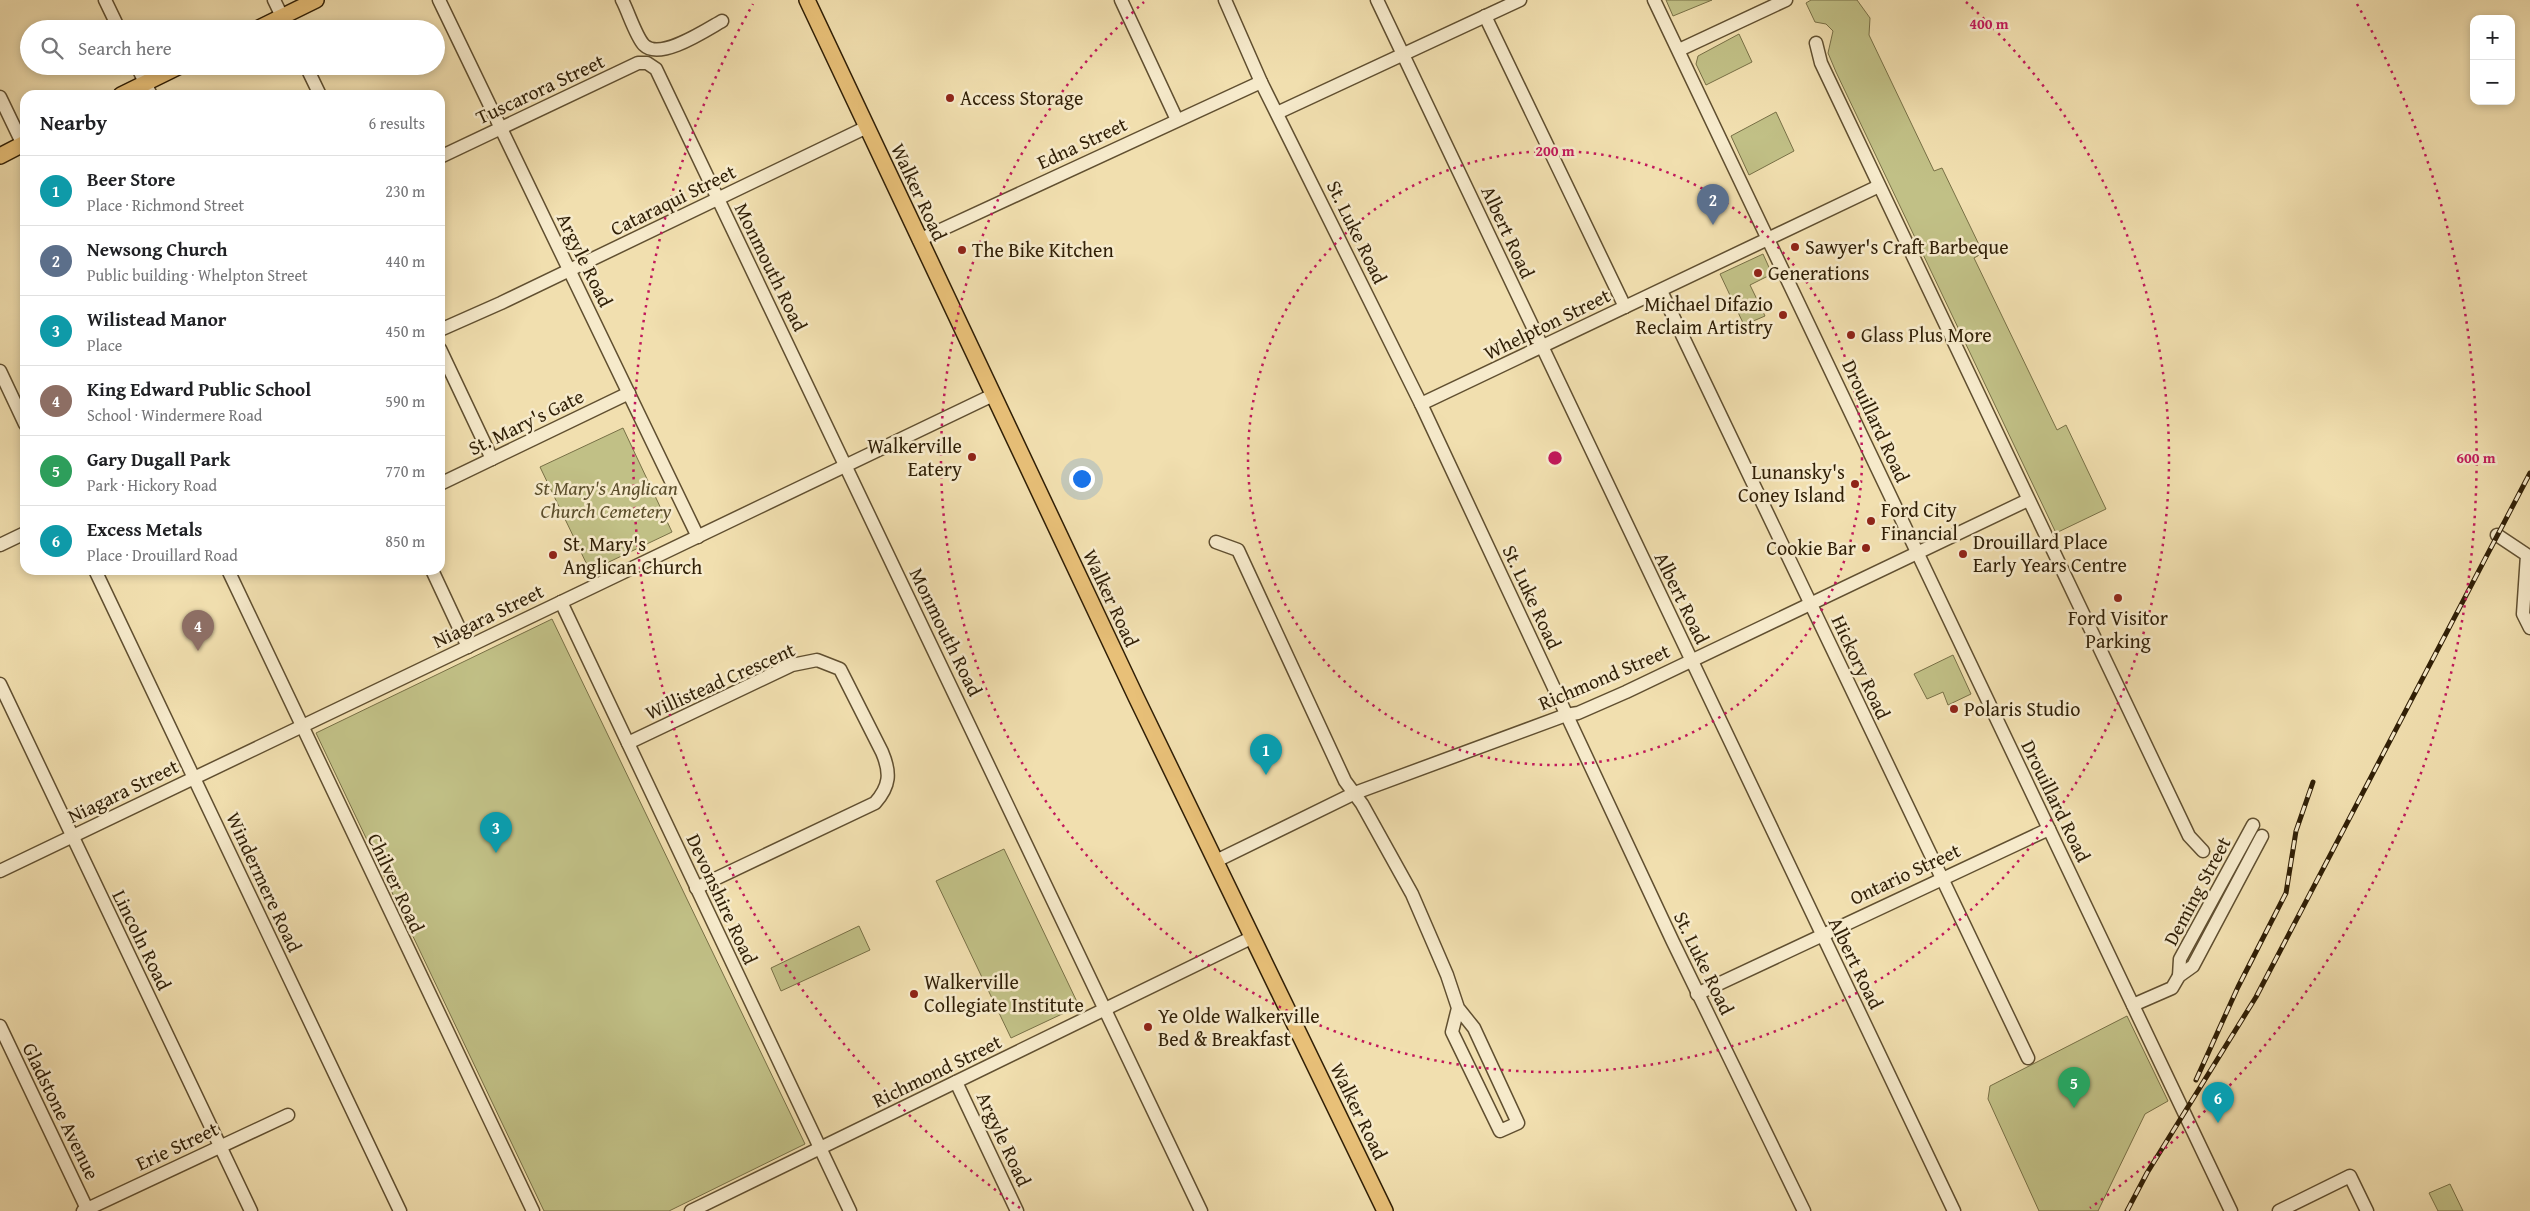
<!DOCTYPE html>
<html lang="en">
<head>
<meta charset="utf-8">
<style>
  :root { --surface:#fff; --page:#f6f6f6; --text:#202124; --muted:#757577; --line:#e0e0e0; --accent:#8f2418 }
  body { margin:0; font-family:"Gentium Book Plus",serif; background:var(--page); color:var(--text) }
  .controls { position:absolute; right:15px; top:15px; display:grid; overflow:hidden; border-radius:10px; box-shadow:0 2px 8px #0003 }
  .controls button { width:45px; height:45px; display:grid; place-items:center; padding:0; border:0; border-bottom:1px solid var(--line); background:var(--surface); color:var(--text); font:25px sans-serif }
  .you { position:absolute; left:1081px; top:478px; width:18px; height:18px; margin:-12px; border:4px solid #fff; border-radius:50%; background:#1a73e8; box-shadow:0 0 0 8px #1a73e833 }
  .badge { display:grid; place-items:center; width:32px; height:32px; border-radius:50%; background:var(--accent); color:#fff; font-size:16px; font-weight:700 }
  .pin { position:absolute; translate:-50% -41px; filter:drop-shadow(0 1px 2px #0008) }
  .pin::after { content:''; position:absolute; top:26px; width:18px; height:15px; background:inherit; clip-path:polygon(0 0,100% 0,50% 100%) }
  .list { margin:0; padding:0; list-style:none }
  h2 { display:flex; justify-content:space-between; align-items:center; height:65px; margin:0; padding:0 20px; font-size:21px }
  h2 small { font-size:16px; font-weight:400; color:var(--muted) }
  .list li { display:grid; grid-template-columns:32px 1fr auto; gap:15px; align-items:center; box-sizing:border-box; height:70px; padding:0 20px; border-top:1px solid var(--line) }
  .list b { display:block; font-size:19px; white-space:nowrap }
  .list p { margin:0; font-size:16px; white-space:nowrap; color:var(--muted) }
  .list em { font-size:16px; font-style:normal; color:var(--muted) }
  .icon { flex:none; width:28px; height:28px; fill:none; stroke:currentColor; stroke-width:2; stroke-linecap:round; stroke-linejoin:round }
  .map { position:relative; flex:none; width:2530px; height:1211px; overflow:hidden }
  .search { position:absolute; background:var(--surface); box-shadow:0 2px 8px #0003; left:20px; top:20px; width:425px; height:55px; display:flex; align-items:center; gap:12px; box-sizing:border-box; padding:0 18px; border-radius:28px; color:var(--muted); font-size:19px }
  .panel { position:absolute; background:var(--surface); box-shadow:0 2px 8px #0003; left:20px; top:90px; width:425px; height:485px; border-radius:15px }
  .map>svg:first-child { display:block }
</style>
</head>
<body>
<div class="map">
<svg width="2530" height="1211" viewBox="0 0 2530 1211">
  <rect width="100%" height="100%" fill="#f1dfaf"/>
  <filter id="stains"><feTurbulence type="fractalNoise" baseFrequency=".004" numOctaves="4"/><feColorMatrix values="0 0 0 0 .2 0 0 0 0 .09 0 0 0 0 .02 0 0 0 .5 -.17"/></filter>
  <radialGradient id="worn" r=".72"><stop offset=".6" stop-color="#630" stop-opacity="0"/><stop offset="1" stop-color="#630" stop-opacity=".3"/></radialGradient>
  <g fill="#c1c086" stroke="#787046">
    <polygon points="1666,0 1712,0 1673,16"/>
    <polygon points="1811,0 1857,0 1870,18 1869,35 1934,171 1942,168 1983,253 1974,258 2057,430 2066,425 2106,509 2056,533 1836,72 1828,53 1833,31 1826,24 1815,22 1806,3"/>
    <polygon points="1739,34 1752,62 1706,85 1696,64 1698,56"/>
    <polygon points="1776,112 1794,151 1749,175 1731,136"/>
    <polygon points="1763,254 1772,274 1750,285 1765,316 1744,325 1720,274"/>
    <polygon points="623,428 672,532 590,571 540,467"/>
    <polygon points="552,619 805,1144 669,1211 544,1211 316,733"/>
    <polygon points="1953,655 1971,694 1948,705 1943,692 1927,699 1914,674"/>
    <polygon points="1004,849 1079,1006 1011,1038 936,881"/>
    <polygon points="859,926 870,950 781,991 771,968"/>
    <polygon points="2127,1016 2168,1101 2145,1114 2098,1211 2039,1211 1988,1099 1990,1086"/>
    <polygon points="2450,1184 2463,1211 2438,1211 2429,1193"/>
  </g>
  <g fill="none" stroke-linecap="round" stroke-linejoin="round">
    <g stroke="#604f30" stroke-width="15">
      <g id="minor">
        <polyline points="105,0 119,29"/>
        <polyline points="274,0 288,29"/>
        <polyline points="439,0 698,537"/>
        <path d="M622 0C628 11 636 37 644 45 660 61 706 30 722 21"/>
        <polyline points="1121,0 1177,120"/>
        <polyline points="1225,0 1261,82 1421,404 1673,942 1804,1211"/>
        <polyline points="1377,0 1954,1211"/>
        <polyline points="1654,0 2231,1211"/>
        <polyline points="1485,16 1625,307"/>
        <polyline points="1816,43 1821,63 2189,836 2203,851"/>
        <polyline points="1679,50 1786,0"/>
        <polyline points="137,66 151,95"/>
        <polyline points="306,66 320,95"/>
        <polyline points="0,97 25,149"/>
        <polyline points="1277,113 1520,0"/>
        <polyline points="440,157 638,63 647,63 656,69 1201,1211"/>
        <polyline points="919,240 1261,82"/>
        <polyline points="1661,291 2028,1058"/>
        <polyline points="440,330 501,303 867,127"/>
        <polyline points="440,349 492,459"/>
        <polyline points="0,371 25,424"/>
        <polyline points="1421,404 1879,186"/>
        <polyline points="440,484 629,393"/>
        <polyline points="2497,535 2527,555 2523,614 2530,628"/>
        <polyline points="1216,542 1238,550 1345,781 1362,804 1412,894 1447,975 1458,1008 1474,1028 1518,1123 1500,1131 1452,1032 1458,1008"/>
        <polyline points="0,545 25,533"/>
        <polyline points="95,570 400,1211"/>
        <polyline points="228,570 533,1211"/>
        <polyline points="432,570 468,647"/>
        <polyline points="561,602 850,1211"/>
        <polyline points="0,684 251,1211"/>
        <path d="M628 743 792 665 817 660 840 669 882 752C891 773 890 786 875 803L696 888"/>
        <polyline points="1216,861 1355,793 1566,715 1578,713 1626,692 2028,500"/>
        <polyline points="0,871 993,395"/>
        <polyline points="2179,976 2180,959 2253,825"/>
        <polyline points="1697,994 2049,829"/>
        <polyline points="2133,1005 2172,988 2179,976 2193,966 2262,836"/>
        <polyline points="0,1026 88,1211"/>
        <polyline points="956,1082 1017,1211"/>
        <polyline points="83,1211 288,1115"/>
        <polyline points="691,1211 1253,937"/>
        <polyline points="2279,1211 2350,1176 2367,1211"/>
      </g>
    </g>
    <g stroke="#301f06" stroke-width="18">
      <g id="major">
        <polyline points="807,0 1136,697 1385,1211"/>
        <polyline points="257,29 316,0"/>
        <polyline points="121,95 180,66"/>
        <polyline points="0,156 25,143"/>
      </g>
    </g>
    <use href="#minor" stroke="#f6eacb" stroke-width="12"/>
    <use href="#major" stroke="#e8c078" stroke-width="15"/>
    <g stroke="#301f06" stroke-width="5">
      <g id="rail">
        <polyline points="2196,1080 2238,987 2286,893 2296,831 2313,782"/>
        <polyline points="2127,1211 2147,1173 2256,997 2530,473"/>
      </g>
    </g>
    <use href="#rail" stroke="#f6eacb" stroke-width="3" stroke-dasharray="9" stroke-linecap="butt"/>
  </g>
  <g fill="none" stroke="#c2185b" stroke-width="2.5" stroke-dasharray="2.5 5">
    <circle cx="1555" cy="458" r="307"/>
    <path d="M1966 2A614 614 0 1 1 1144 2"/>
    <path d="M1020 1208A921 921 0 0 1 753 4M2357 4A921 921 0 0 1 2090 1208"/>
  </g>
  <g fill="#8f2418" stroke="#f6eacb" stroke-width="2">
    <circle cx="950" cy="98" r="5"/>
    <circle cx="1795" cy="247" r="5"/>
    <circle cx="962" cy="250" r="5"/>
    <circle cx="1758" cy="273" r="5"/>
    <circle cx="1783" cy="315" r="5"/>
    <circle cx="1851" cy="335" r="5"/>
    <circle cx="972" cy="457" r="5"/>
    <circle cx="1855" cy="484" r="5"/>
    <circle cx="1871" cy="521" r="5"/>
    <circle cx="1866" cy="548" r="5"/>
    <circle cx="1963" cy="554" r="5"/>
    <circle cx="553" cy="555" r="5"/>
    <circle cx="2118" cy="598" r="5"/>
    <circle cx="1954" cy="709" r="5"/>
    <circle cx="914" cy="994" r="5"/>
    <circle cx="1148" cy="1027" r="5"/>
  </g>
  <g text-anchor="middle" stroke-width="5" stroke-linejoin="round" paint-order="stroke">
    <g font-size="20" fill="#301f06" stroke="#f6eacb">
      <text transform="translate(540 89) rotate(-25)" y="7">Tuscarora Street</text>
      <text transform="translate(1082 143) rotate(-25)" y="7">Edna Street</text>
      <text transform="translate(919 192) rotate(65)" y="7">Walker Road</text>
      <text transform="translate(673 200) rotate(-26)" y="7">Cataraqui Street</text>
      <text transform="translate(1357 232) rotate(64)" y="7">St. Luke Road</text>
      <text transform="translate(1508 232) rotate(65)" y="7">Albert Road</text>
      <text transform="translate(585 260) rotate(64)" y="7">Argyle Road</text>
      <text transform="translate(771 267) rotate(64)" y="7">Monmouth Road</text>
      <text transform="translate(1547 324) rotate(-26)" y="7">Whelpton Street</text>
      <text transform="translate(1876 421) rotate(65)" y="7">Drouillard Road</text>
      <text transform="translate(526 422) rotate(-26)" y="7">St. Mary's Gate</text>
      <text transform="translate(1532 597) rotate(65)" y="7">St. Luke Road</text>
      <text transform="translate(1111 598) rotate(65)" y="7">Walker Road</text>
      <text transform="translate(1682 598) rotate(64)" y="7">Albert Road</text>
      <text transform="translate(488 616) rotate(-26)" y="7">Niagara Street</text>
      <text transform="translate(946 632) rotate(64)" y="7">Monmouth Road</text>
      <text transform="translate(1861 667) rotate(65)" y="7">Hickory Road</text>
      <text transform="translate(1604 677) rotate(-23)" y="7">Richmond Street</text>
      <text transform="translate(720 681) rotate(-24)" y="7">Willistead Crescent</text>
      <text transform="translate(123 791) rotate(-26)" y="7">Niagara Street</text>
      <text transform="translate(2056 801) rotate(64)" y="7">Drouillard Road</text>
      <text transform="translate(1905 874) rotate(-25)" y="7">Ontario Street</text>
      <text transform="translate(264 882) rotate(65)" y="7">Windermere Road</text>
      <text transform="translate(396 883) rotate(65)" y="7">Chilver Road</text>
      <text transform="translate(2197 891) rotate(-62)" y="7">Deming Street</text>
      <text transform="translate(722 899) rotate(65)" y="7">Devonshire Road</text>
      <text transform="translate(142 940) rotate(64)" y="7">Lincoln Road</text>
      <text transform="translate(1704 963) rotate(64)" y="7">St. Luke Road</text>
      <text transform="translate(1856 963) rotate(64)" y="7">Albert Road</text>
      <text transform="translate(937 1071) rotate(-26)" y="7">Richmond Street</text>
      <text transform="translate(61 1111) rotate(64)" y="7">Gladstone Avenue</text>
      <text transform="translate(1359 1111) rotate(64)" y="7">Walker Road</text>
      <text transform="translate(1004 1139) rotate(65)" y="7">Argyle Road</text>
      <text transform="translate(177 1146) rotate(-25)" y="7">Erie Street</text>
    </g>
    <g font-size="20" fill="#301f06" stroke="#f6eacb" text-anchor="start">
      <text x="960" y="105">Access Storage</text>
      <text x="1805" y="254">Sawyer's Craft Barbeque</text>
      <text x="972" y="257">The Bike Kitchen</text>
      <text x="1768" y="280">Generations</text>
      <text x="1773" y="311" text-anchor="end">Michael Difazio<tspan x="1773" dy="23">Reclaim Artistry</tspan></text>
      <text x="1861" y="342">Glass Plus More</text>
      <text x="962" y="453" text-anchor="end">Walkerville<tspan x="962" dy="23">Eatery</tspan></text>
      <text x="1845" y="479" text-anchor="end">Lunansky's<tspan x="1845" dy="23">Coney Island</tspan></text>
      <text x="1881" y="517">Ford City<tspan x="1881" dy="23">Financial</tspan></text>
      <text x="1973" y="549">Drouillard Place<tspan x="1973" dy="23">Early Years Centre</tspan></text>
      <text x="563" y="551">St. Mary's<tspan x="563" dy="23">Anglican Church</tspan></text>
      <text x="1856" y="555" text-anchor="end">Cookie Bar</text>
      <text x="2118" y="625" text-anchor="middle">Ford Visitor<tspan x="2118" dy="23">Parking</tspan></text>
      <text x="1964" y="716">Polaris Studio</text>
      <text x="924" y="989">Walkerville<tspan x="924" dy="23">Collegiate Institute</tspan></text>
      <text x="1158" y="1023">Ye Olde Walkerville<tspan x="1158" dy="23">Bed &amp; Breakfast</tspan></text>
    </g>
    <g font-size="20" font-style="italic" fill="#5c4f2c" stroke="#f6eacb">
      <text x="606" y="495">St Mary's Anglican<tspan x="606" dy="23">Church Cemetery</tspan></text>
    </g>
  </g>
  <circle cx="1555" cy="458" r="8" fill="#c2185b" stroke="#f6eacb" stroke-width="2.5"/>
  <g font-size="15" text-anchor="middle" font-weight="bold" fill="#c2185b" stroke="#f6eacb" stroke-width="5" stroke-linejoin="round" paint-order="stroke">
    <text x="1989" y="29">400 m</text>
    <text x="1555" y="156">200 m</text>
    <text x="2476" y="463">600 m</text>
  </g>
  <rect width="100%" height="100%" filter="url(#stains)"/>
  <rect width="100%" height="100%" fill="url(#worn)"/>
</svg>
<div class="controls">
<button>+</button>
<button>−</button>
</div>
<div class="you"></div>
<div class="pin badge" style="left:1266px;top:775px;background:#0f9aa8">1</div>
<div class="pin badge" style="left:1713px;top:225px;background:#5c6f8a">2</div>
<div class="pin badge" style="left:496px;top:853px;background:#0f9aa8">3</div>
<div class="pin badge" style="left:198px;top:651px;background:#8d6e63">4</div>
<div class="pin badge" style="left:2074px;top:1108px;background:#2e9e5b">5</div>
<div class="pin badge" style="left:2218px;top:1123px;background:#0f9aa8">6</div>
<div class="search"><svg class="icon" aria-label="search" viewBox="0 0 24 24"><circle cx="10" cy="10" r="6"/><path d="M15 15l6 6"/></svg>Search here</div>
<section class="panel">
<h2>Nearby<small>6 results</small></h2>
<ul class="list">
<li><span class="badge" style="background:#0f9aa8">1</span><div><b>Beer Store</b><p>Place · Richmond Street</p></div><em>230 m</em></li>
<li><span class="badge" style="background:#5c6f8a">2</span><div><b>Newsong Church</b><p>Public building · Whelpton Street</p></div><em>440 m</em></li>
<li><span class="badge" style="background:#0f9aa8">3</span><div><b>Wilistead Manor</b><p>Place</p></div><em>450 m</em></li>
<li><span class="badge" style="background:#8d6e63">4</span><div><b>King Edward Public School</b><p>School · Windermere Road</p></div><em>590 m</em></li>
<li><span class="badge" style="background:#2e9e5b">5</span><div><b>Gary Dugall Park</b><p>Park · Hickory Road</p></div><em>770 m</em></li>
<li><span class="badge" style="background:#0f9aa8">6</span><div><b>Excess Metals</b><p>Place · Drouillard Road</p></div><em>850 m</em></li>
</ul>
</section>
</div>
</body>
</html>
